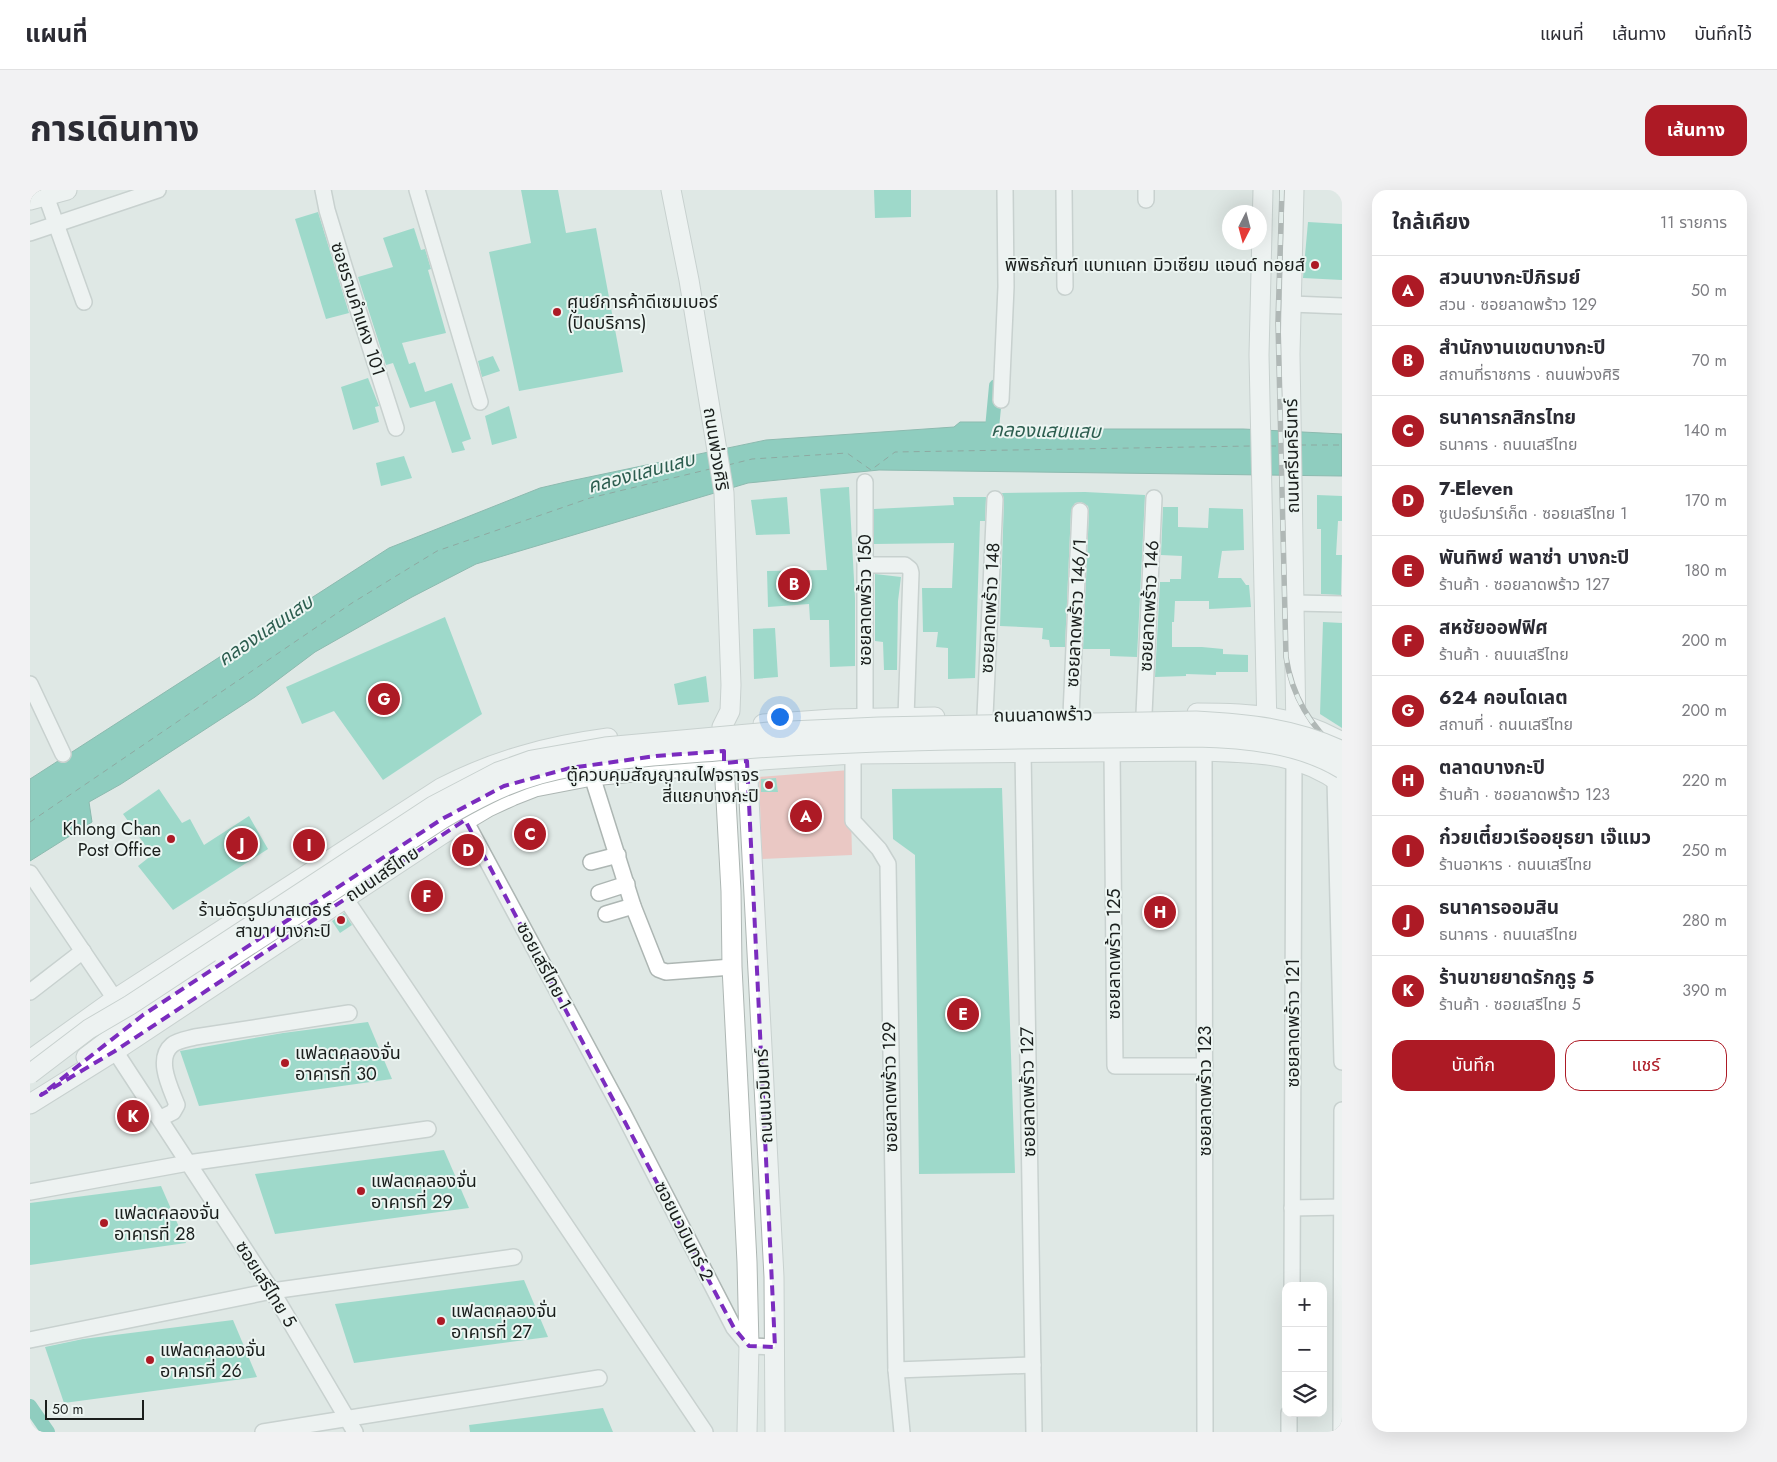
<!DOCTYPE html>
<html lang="th">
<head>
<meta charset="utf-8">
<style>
  :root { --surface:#fff; --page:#f2f2f3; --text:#2b2b33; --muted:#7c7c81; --line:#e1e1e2; --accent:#ad1a25 }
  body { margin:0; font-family:Jost,"Noto Sans Thai",sans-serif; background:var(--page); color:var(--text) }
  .controls { position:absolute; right:15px; bottom:15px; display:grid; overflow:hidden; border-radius:10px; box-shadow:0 5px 20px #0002 }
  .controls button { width:45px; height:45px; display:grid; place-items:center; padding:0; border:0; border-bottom:1px solid var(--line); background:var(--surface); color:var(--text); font:25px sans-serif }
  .compass { position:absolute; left:1192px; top:15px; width:45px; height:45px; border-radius:50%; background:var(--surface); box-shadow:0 5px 20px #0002; rotate:186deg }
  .scale { position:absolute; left:15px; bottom:12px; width:99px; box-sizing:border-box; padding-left:5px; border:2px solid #1a1e1c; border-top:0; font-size:14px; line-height:18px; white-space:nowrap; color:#1a1e1c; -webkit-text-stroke:4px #ecf5f2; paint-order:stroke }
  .you { position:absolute; left:749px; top:526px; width:18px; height:18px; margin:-12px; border:4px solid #fff; border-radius:50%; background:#1a73e8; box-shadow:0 0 0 8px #1a73e833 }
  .badge { display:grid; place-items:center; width:32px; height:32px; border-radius:50%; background:var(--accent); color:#fff; font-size:16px; font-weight:700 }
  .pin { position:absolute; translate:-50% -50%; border:2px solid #fff; box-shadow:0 1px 5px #0006 }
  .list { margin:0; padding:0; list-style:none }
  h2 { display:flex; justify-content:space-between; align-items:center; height:65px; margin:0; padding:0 20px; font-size:21px }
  h2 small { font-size:16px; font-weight:400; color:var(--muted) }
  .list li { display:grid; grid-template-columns:32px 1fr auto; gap:15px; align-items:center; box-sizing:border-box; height:70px; padding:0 20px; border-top:1px solid var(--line) }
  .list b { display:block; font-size:19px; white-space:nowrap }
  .list p { margin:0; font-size:16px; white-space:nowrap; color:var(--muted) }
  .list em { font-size:16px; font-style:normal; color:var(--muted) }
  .actions { display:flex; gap:10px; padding:15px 20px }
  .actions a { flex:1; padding:11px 0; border:1px solid var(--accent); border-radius:15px; text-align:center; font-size:18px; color:var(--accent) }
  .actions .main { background:var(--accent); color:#fff }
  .icon { flex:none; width:28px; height:28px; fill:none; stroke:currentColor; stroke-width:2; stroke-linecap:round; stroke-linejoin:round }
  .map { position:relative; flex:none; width:1312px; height:1242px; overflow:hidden; border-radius:15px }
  header { display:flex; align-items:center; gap:30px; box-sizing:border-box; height:70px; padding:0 25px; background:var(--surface); border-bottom:1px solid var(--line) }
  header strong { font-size:24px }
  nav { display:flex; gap:28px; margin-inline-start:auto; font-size:18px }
  .intro { display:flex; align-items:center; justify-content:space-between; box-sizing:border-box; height:120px; padding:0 30px }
  h1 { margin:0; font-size:35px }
  .button { padding:12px 22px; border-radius:15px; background:var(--accent); color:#fff; font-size:18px; font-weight:700 }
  main { display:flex; gap:30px; padding:0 30px }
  aside { flex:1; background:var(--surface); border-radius:15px; box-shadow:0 5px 20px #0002 }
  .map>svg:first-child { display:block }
</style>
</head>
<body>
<header>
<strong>แผนที่</strong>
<nav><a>แผนที่</a><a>เส้นทาง</a><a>บันทึกไว้</a></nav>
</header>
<div class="intro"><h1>การเดินทาง</h1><a class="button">เส้นทาง</a></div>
<main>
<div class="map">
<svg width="1312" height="1242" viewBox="0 0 1312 1242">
  <rect width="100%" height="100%" fill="#dfe8e5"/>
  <polygon fill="#f8a39c" points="820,580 822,665 732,669 729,587"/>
  <polygon fill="#30ae90" stroke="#29836d" points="930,232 966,232 974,239 1213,239 1312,244 1312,286 849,280 718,293 446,374 382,407 285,462 225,507 91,594 59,612 62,632 0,671 0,589 359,358 510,298 540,291 736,250 924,237"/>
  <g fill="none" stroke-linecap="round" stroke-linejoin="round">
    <g stroke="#30ae90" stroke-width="14">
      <polyline points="961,249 966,196"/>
      <polyline points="0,1216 18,1242"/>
    </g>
    <g stroke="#2c5d4f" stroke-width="1" stroke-dasharray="6 5" stroke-linecap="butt">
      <polyline points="1270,255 1312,255"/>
      <polyline points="1240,256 1254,256"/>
      <polyline points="698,275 722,269 817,263 841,280 865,262 1221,256"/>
      <polyline points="0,632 322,413 407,361 560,308 680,279"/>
    </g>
  </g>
  <g fill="#51c8a9">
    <polygon points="491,0 528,0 536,43 566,38 593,182 489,201 459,62 501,53"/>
    <polygon points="844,0 881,0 881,27 845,28"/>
    <polygon points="288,22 319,123 296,129 265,29"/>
    <polygon points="1278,32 1312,34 1312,90 1273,88"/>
    <polygon points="384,38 391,60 395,59 401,79 398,80 416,143 372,153 379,174 385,172 395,202 422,193 441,249 432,252 435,260 422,263 405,211 380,218 363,173 356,175 328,87 363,77 353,48"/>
    <polygon points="463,166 470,181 452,187 448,171"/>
    <polygon points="338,188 349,216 345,217 349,232 323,240 311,197"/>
    <polygon points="479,216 487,248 462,255 455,226"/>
    <polygon points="374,266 382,288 351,296 346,273"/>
    <polygon points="819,297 825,408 825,476 800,477 799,430 780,430 779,414 738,417 737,381 797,380 790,299"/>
    <polygon points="1055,302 1115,305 1107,467 1080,466 1080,459 1053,459 1059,321 1058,316 1051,312 1045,313 1041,321 1035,457 1020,457 1019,450 1012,449 1013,438 970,436 974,309 972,303"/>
    <polygon points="1287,305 1312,306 1312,331 1308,331 1306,365 1312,365 1311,405 1291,404 1291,339 1287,339"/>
    <polygon points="757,307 760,344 726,345 721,310"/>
    <polygon points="923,307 956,307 955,331 950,331 945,488 918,489 918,458 906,457 908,442 893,442 892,398 922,398 924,353 844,354 844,319 924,315"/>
    <polygon points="1133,317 1148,317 1148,337 1178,338 1179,318 1213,319 1214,360 1192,361 1188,388 1211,388 1216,395 1219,395 1221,417 1179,419 1179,411 1145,411 1144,432 1142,432 1142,457 1172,457 1193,459 1193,464 1218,465 1218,482 1186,482 1186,485 1156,484 1156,486 1125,487 1130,392 1140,392 1140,389 1151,389 1152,366 1131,365"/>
    <polygon points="845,384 871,387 868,411 867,480 854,480 853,452 845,451"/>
    <polygon points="415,427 452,524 353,590 304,521 272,534 256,497"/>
    <polygon points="1293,432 1312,433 1312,538 1290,524"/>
    <polygon points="745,438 748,487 724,489 723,439"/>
    <polygon points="676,486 679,512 648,515 644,494"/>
    <polygon points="746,588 748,602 731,602 731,589"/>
    <polygon points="972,598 985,983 889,984 885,665 863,649 862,599"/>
    <polygon points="129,599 152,633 160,629 174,655 219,626 238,659 143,720 108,676 122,665 93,624"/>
    <polygon points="314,723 322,735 310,743 302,731"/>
    <polygon points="338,832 362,889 169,916 150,861 253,843"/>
    <polygon points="414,960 439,1018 245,1044 225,984"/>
    <polygon points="131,996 156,1053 0,1075 0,1013"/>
    <polygon points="494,1090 518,1147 324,1173 305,1114"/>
    <polygon points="203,1130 227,1187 34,1213 15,1157 53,1149"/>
    <polygon points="573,1218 583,1242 440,1242 439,1235"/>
  </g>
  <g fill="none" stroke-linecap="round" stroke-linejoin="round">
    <g stroke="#adb6b3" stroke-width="18">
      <g id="minor">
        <polyline points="293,0 297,20 315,79 366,238"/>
        <polyline points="387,0 450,212"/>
        <polyline points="1034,0 1035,97"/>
        <polyline points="16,6 54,112"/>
        <polyline points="1116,10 1116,0"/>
        <polyline points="0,43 128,0"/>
        <polyline points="1261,114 1312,116"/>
        <polyline points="971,210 976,97 975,0"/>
        <polyline points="836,375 875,375 880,379 881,383 876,527"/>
        <polyline points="1265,413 1312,414"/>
        <polyline points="0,494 33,564"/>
        <polyline points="1114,524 1124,308"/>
        <polyline points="1041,525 1050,321"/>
        <polyline points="955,526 965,309"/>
        <polyline points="835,528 835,292"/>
        <polyline points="1082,561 1085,876 1175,876"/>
        <polyline points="1174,561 1175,1242"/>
        <polyline points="993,562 1004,1242"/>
        <polyline points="823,564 823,631 849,659 858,674 866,1180 872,1242"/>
        <polyline points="562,586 603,716 628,779 636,782 702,777"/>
        <polyline points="1305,589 1312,872"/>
        <polyline points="435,630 593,923 704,1138 719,1156 745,1157"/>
        <polyline points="561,672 588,665"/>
        <polyline points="0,683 85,809"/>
        <polyline points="569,703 597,694"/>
        <polyline points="315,708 675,1242"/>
        <polyline points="576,724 603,716"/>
        <polyline points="0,802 53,761"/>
        <polyline points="85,861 242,1101 325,1242"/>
        <path d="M131 928 143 922 147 915C141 899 125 869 142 855 148 850 158 849 165 847L319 823"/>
        <polyline points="0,1002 158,973 398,939"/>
        <polyline points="1262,1018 1312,1017"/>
        <polyline points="1262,1096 1264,569"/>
        <polyline points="0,1150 242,1101 484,1067"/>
        <polyline points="866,1180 1003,1175"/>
        <polyline points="233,1242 569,1188"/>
        <polyline points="1259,1242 1259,1223"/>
        <polyline points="1311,1242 1312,920"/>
      </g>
    </g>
    <g stroke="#adb6b3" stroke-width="21">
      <g id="major">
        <polyline points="641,0 659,90 694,303 701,495 700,521 692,537 701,701 702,777 717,1072 719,1156 717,1242"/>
        <polyline points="1233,0 1229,165 1237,539"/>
        <polyline points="1264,0 1260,164 1266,543"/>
        <polyline points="0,10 37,0"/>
        <path d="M1167 523C1222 523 1264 525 1312 552"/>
        <polyline points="733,534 803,529 905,527"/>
        <polyline points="714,559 717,571 744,1087 745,1242"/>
        <polyline points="56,867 93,839 195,771"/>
        <path d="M0 870 85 809 411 598C465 570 518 556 578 548"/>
        <path d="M0 914 85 861 411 645 458 617 482 606 505 597 562 586 717 571 823 564 1174 561C1226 563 1268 562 1312 594"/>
      </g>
    </g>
    <use href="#minor" stroke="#fff" stroke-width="15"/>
    <use href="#major" stroke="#fff" stroke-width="19"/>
    <g stroke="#787f7c" stroke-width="5.5">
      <path id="rail" d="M1252 0 1248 132 1256 467C1262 507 1281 538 1312 564"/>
    </g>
    <use href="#rail" stroke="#ecf5f2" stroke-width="4" stroke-dasharray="11" stroke-linecap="butt"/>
    <g stroke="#adb6b3" stroke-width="21" stroke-linecap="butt">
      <g id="major-bridge">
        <path d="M195 771 412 629C443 611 474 594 510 584 571 568 637 565 700 560 855 548 1011 549 1166 547 1214 548 1270 553 1312 579"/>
        <path d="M0 884 59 839 100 815 403 616 468 582 502 570 575 557 739 542 849 537 1166 531C1218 534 1265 538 1312 561"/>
      </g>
    </g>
    <use href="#major-bridge" stroke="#fff" stroke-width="19"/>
  </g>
  <path d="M0 0H1312V1242H0ZM694 561V573L717 571 745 1157 719 1156 704 1138 435 630 85 861 11 905 113 825 412 629 474 596 540 578 626 566Z" fill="#dfe8e5" fill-opacity=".55" fill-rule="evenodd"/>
  <path fill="none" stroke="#7b2cbf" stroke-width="4" stroke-dasharray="10 6" stroke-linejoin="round" d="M694 561V573L717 571 745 1157 719 1156 704 1138 435 630 85 861 11 905 113 825 412 629 474 596 540 578 626 566Z"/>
  <g fill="#ad1a25" stroke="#ecf5f2" stroke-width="2">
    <circle cx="1285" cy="75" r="5"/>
    <circle cx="527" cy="122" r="5"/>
    <circle cx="739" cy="595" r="5"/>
    <circle cx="141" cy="649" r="5"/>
    <circle cx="311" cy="730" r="5"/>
    <circle cx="255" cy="873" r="5"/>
    <circle cx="331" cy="1001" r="5"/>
    <circle cx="74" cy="1033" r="5"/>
    <circle cx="411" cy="1131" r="5"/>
    <circle cx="120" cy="1170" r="5"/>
  </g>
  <g text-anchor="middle" stroke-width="4" stroke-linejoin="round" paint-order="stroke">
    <g font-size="18" fill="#1a1e1c" stroke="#ecf5f2" text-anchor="start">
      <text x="1275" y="81" text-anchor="end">พิพิธภัณฑ์ แบทแคท มิวเซียม แอนด์ ทอยส์</text>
      <text x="537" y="118">ศูนย์การค้าดีเซมเบอร์<tspan x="537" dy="21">(ปิดบริการ)</tspan></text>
      <text x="729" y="591" text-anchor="end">ตู้ควบคุมสัญญาณไฟจราจร<tspan x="729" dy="21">สี่แยกบางกะปิ</tspan></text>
      <text x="131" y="645" text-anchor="end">Khlong Chan<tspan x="131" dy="21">Post Office</tspan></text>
      <text x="301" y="726" text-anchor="end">ร้านอัดรูปมาสเตอร์<tspan x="301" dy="21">สาขา บางกะปิ</tspan></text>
      <text x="265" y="869">แฟลตคลองจั่น<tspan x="265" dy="21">อาคารที่ 30</tspan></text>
      <text x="341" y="997">แฟลตคลองจั่น<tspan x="341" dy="21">อาคารที่ 29</tspan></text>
      <text x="84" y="1029">แฟลตคลองจั่น<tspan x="84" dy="21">อาคารที่ 28</tspan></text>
      <text x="421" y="1127">แฟลตคลองจั่น<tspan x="421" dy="21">อาคารที่ 27</tspan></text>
      <text x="130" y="1166">แฟลตคลองจั่น<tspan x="130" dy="21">อาคารที่ 26</tspan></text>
    </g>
    <g font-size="18" fill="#1a1e1c" stroke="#ecf5f2">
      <text transform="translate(328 119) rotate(72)" y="6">ซอยรามคำแหง 101</text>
      <text transform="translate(686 259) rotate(81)" y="6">ถนนพ่วงศิริ</text>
      <text transform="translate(1262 266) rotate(-91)" y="6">ถนนศรีนครินทร์</text>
      <text transform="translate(835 410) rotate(-90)" y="6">ซอยลาดพร้าว 150</text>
      <text transform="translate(1119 416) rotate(-87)" y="6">ซอยลาดพร้าว 146</text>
      <text transform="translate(960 418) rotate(-87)" y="6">ซอยลาดพร้าว 148</text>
      <text transform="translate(1046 423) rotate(-87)" y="6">ซอยลาดพร้าว 146/1</text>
      <text transform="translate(1013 525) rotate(-1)" y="6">ถนนลาดพร้าว</text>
      <text transform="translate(352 684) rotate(-34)" y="6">ถนนเสรีไทย</text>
      <text transform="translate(1084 764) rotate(-90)" y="6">ซอยลาดพร้าว 125</text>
      <text transform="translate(514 776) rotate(62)" y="6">ซอยเสรีไทย 1</text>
      <text transform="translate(1263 833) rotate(-90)" y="6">ซอยลาดพร้าว 121</text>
      <text transform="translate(860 897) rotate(-91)" y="6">ซอยลาดพร้าว 129</text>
      <text transform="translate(1175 901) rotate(-90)" y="6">ซอยลาดพร้าว 123</text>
      <text transform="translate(998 902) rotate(-91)" y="6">ซอยลาดพร้าว 127</text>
      <text transform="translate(734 906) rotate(-93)" y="6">ถนนนวมินทร์</text>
      <text transform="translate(654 1041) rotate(63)" y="6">ซอยนวมินทร์ 2</text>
      <text transform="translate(236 1094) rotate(58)" y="6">ซอยเสรีไทย 5</text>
    </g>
    <g font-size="19" font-style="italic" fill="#2c5d4f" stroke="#ecf5f2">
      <text transform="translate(1016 240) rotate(1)" y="7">คลองแสนแสบ</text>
      <text transform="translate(611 282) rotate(-15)" y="7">คลองแสนแสบ</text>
      <text transform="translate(235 440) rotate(-34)" y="7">คลองแสนแสบ</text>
    </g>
  </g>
</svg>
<div class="controls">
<button>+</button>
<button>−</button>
<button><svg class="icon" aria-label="layers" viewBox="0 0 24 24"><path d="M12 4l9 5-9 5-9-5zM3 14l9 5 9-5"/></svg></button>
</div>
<svg class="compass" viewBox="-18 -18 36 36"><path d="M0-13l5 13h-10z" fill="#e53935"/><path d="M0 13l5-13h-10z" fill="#7c7c81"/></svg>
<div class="scale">50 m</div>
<div class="you"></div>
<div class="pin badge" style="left:776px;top:626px">A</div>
<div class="pin badge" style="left:764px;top:394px">B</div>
<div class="pin badge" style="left:500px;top:644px">C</div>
<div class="pin badge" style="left:438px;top:660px">D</div>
<div class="pin badge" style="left:933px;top:824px">E</div>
<div class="pin badge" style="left:397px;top:706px">F</div>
<div class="pin badge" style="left:354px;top:509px">G</div>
<div class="pin badge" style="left:1130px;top:722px">H</div>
<div class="pin badge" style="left:279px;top:655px">I</div>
<div class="pin badge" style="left:212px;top:654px">J</div>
<div class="pin badge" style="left:103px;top:926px">K</div>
</div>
<aside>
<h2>ใกล้เคียง<small>11 รายการ</small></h2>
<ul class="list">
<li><span class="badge">A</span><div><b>สวนบางกะปิภิรมย์</b><p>สวน · ซอยลาดพร้าว 129</p></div><em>50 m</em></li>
<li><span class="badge">B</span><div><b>สำนักงานเขตบางกะปิ</b><p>สถานที่ราชการ · ถนนพ่วงศิริ</p></div><em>70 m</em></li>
<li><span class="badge">C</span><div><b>ธนาคารกสิกรไทย</b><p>ธนาคาร · ถนนเสรีไทย</p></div><em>140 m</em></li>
<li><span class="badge">D</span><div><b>7-Eleven</b><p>ซูเปอร์มาร์เก็ต · ซอยเสรีไทย 1</p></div><em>170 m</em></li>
<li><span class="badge">E</span><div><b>พันทิพย์ พลาซ่า บางกะปิ</b><p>ร้านค้า · ซอยลาดพร้าว 127</p></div><em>180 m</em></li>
<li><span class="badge">F</span><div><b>สหชัยออฟฟิศ</b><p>ร้านค้า · ถนนเสรีไทย</p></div><em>200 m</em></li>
<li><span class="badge">G</span><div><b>624 คอนโดเลต</b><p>สถานที่ · ถนนเสรีไทย</p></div><em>200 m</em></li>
<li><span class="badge">H</span><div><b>ตลาดบางกะปิ</b><p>ร้านค้า · ซอยลาดพร้าว 123</p></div><em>220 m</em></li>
<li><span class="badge">I</span><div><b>ก๋วยเตี๋ยวเรืออยุธยา เจ๊แมว</b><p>ร้านอาหาร · ถนนเสรีไทย</p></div><em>250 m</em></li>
<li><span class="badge">J</span><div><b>ธนาคารออมสิน</b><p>ธนาคาร · ถนนเสรีไทย</p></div><em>280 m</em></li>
<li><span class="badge">K</span><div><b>ร้านขายยาดรักกูรู 5</b><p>ร้านค้า · ซอยเสรีไทย 5</p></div><em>390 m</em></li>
</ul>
<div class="actions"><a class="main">บันทึก</a><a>แชร์</a></div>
</aside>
</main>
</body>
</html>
